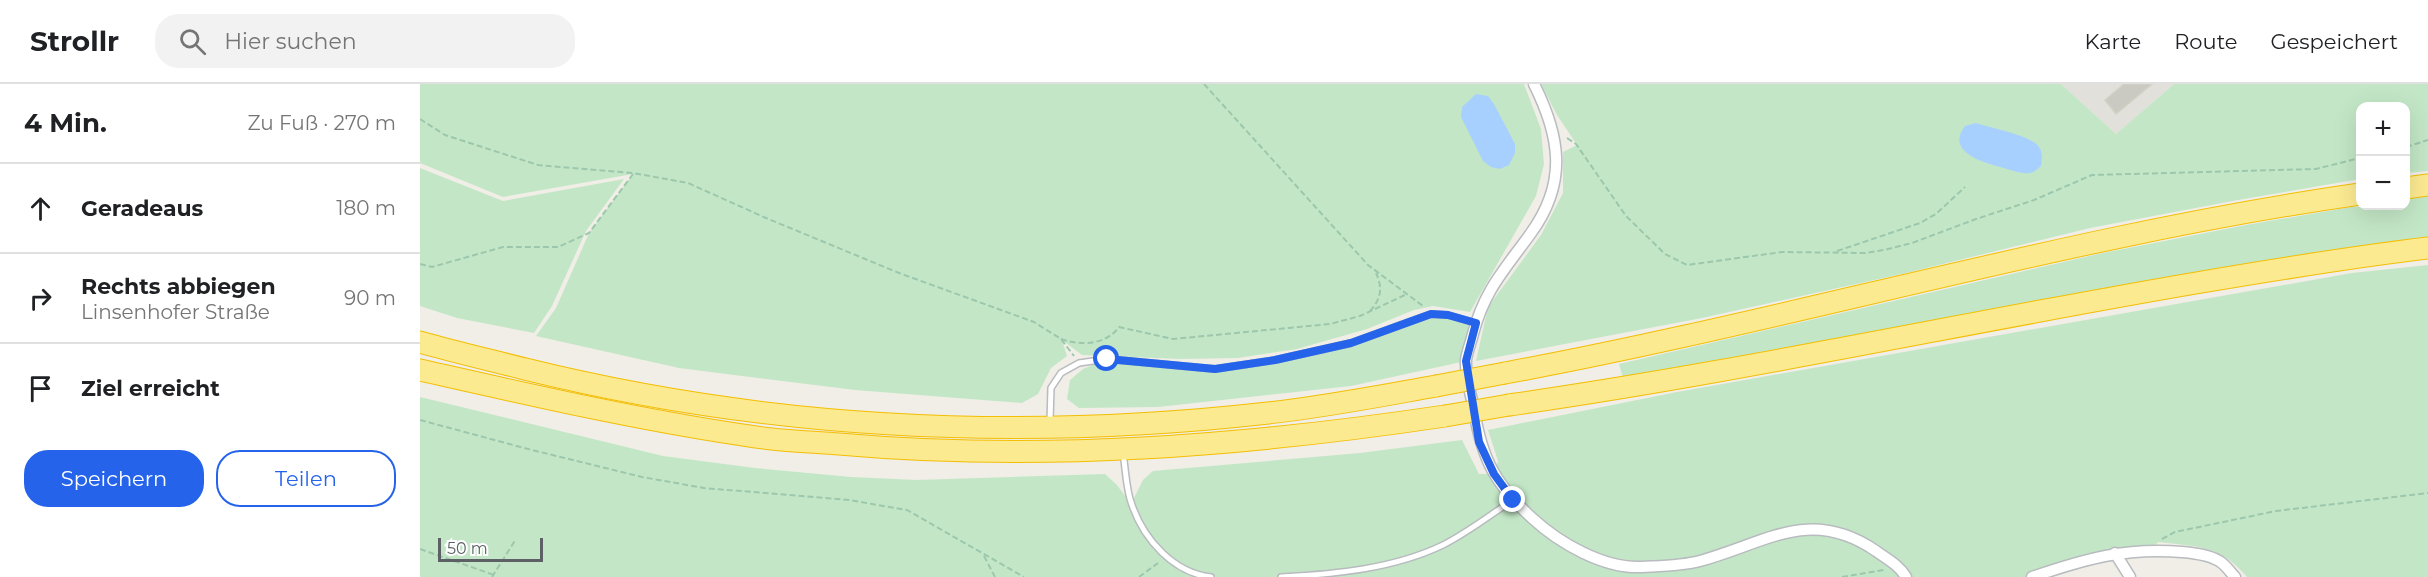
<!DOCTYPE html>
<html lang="de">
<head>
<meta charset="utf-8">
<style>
  :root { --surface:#fff; --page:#f2f2f2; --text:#202124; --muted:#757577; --line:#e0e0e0; --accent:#2563eb }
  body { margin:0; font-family:Montserrat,sans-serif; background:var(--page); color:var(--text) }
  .controls { position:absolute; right:18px; top:18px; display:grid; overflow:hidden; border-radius:12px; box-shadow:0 6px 24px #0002 }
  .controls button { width:54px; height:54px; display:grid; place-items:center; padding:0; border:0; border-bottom:2px solid var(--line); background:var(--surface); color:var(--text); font:30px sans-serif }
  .scale { position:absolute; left:18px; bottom:15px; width:105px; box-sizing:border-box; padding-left:6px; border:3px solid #5d6166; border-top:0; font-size:16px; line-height:21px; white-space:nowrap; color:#5d6166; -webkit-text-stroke:4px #fff; paint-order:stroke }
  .stop { position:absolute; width:18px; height:18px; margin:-14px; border:4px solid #2563eb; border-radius:50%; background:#fff }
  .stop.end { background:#2563eb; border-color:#fff; box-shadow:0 2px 6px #0008 }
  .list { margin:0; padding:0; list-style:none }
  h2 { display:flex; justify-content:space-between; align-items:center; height:78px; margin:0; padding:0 24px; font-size:26px }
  h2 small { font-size:20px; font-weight:400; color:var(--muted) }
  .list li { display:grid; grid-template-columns:39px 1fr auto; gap:18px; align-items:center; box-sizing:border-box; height:90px; padding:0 24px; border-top:2px solid var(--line) }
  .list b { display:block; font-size:22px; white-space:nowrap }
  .list p { margin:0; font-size:20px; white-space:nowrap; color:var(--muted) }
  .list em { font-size:20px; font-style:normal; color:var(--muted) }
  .actions { display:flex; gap:12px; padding:18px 24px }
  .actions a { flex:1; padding:14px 0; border:2px solid var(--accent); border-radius:24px; text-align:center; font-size:21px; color:var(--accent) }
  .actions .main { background:var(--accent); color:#fff }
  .icon { flex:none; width:33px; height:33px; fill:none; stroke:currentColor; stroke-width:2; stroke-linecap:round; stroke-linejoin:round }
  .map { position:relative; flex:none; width:2008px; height:493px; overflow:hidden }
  header { display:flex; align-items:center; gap:36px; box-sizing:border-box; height:84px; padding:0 30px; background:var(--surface); border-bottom:2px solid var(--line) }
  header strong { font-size:28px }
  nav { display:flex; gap:33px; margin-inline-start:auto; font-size:21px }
  .search { width:420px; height:54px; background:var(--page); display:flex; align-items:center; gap:15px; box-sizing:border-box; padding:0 21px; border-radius:24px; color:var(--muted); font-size:22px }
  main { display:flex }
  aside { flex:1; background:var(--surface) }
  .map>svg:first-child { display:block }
</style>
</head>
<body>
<header>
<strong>Strollr</strong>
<div class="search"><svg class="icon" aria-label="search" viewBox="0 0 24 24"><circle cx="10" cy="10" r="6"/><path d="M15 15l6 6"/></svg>Hier suchen</div>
<nav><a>Karte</a><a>Route</a><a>Gespeichert</a></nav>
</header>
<main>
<aside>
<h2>4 Min.<small>Zu Fuß · 270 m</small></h2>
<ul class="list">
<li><svg class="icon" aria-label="ahead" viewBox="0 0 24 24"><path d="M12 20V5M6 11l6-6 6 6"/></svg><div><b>Geradeaus</b></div><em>180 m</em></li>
<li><svg class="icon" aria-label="right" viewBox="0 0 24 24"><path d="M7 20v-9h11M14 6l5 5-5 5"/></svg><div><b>Rechts abbiegen</b><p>Linsenhofer Straße</p></div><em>90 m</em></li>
<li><svg class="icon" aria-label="arrive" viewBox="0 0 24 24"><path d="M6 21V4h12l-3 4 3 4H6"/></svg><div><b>Ziel erreicht</b></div></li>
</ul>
<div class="actions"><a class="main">Speichern</a><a>Teilen</a></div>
</aside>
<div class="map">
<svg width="2008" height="493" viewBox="0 0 2008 493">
  <rect width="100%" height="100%" fill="#f0eee6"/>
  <polygon fill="#e1e0da" points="1641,0 1754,0 1696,50"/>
  <g fill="#c3e7c6">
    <polygon points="0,0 1104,0 1121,45 1124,80 1116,112 1050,228 1013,222 994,226 947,245 877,265 818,274 760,275 662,271 642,256 647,272 631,284 618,310 602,319 435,306 259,284 116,252 136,224 169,149 213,90 83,113 0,79"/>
    <polygon points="1121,0 1641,0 1696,50 1754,0 2008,0 2008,87 1986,89 1986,22 1940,22 1940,95 1818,116 1670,144 1486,189 1282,234 1056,277 1068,223 1121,151 1143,109 1143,68 1157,61 1137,31"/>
    <polygon points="0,84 83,117 204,95 166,147 132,222 114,249 37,234 0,222"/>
    <polygon points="2008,112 2008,155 1203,294 1199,280 1678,170 1826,141 1931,123 1986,122 1986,115"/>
    <path d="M2008 181V493H1827C1799 460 1778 463 1738 458L1732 465 1612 493H0V313L243 372 335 384 431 393 497 396 685 390 697 401 711 420 723 396 733 387 940 369 1042 356 1059 390H1074L1078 377 1068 346 1257 308 1932 189Z"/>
    <polygon points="1011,230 1056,239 1046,277 931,302 738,323 659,324 647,315 650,296 663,285 687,275 795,285 855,276 931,259"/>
  </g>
  <g fill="#a8d0fe">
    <polygon points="1056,10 1068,12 1074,20 1095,60 1095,69 1089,81 1080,85 1071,83 1063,77 1041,33 1042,23"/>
    <path d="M1556 39C1570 44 1611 51 1619 63 1623 69 1622 75 1621 82 1618 84 1616 87 1613 88 1604 92 1590 85 1580 83 1563 78 1525 68 1545 42Z"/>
  </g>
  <polygon fill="#cacac2" stroke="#d4d1c4" stroke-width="1.5" points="1704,0 1732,0 1696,30 1685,16"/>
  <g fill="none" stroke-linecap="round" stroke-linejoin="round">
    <g stroke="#b8bbbf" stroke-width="8">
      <g id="lane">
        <polyline points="630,337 631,304 641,289 659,279 687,275 795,285 855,276 931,259 1011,230 1028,231 1056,239"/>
        <path d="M703 370C706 387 706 406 712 421 724 456 754 489 791 493"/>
        <path d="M861 493C915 490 973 485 1023 461 1047 449 1070 431 1093 416"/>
      </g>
    </g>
    <g stroke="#b8bbbf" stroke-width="13">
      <g id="street">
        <path d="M1114 0C1140 52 1148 98 1111 149 1086 184 1064 206 1053 250 1051 258 1047 268 1046 276 1045 292 1051 310 1054 326 1062 375 1075 400 1112 434 1139 459 1184 485 1222 483 1241 482 1261 482 1280 477 1346 459 1390 422 1456 467 1467 475 1479 481 1486 493"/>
        <polyline points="1695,469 1710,493"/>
        <path d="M1612 493C1665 475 1706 463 1762 468 1775 469 1792 471 1802 479 1807 483 1811 489 1815 493"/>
      </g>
    </g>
    <g stroke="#f3be03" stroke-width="23">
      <g id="highway">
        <polyline points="1986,104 2008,101"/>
        <path d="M0 258C35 268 70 276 105 285 348 345 600 357 848 329 904 323 960 312 1016 302"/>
        <path d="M0 286C111 311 223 337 336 353 364 357 392 358 419 360 622 378 824 362 1025 332"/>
        <path d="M1085 289C1372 236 1652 151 1940 110"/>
        <path d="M1089 321C1320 288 1547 238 1776 199 1853 186 1931 173 2008 164"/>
      </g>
    </g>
    <g stroke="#9cc7ad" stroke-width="2" stroke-dasharray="6 3" stroke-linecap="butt">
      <polyline points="784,0 948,181 1003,222"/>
      <polyline points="0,35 25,51 118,81 213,89 268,99 346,134 479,189 614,238 641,255 654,272"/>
      <polyline points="1147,54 1156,60 1206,132 1245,170 1267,181 1362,168 1445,169 1464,166 1492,159 1556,135 1614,116 1672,91 1896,85 1940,74"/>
      <polyline points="1986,63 2008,56"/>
      <polyline points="1417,167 1500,139 1516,130 1545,103"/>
      <polyline points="0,180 12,183 83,163 138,163 169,149 213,90"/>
      <path d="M950 227C961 215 963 204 956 189"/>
      <path d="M641 255C661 262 686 261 699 243L753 255 910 240 940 232 987 210"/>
      <polyline points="0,336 108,365 222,393 284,404 429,416 487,426 604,493"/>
      <polyline points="1742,455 1755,448 1856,427 2008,409"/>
      <polyline points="0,465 74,491"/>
      <polyline points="564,472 575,493"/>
      <polyline points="72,493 96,455"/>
      <polyline points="719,493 738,479"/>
      <polyline points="1422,493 1464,486"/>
    </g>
    <use href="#lane" stroke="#fff" stroke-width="5"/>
    <use href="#street" stroke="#fff" stroke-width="10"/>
    <use href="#highway" stroke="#fcea91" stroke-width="21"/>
    <g stroke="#f3be03" stroke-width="23" stroke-linecap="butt">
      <g id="highway-bridge">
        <polyline points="1016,302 1085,289"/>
        <polyline points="1025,332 1089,321"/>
      </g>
    </g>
    <use href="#highway-bridge" stroke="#fcea91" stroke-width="21"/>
  </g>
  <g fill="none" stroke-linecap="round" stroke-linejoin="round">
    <polyline stroke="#2563eb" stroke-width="8" points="687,275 795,285 855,276 931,259 1011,230 1028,231 1056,239 1046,277 1059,358 1074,390 1093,416"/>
  </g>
</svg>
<div class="controls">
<button>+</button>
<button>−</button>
</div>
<div class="scale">50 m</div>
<div class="stop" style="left:687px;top:275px"></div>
<div class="stop end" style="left:1093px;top:416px"></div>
</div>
</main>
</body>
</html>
